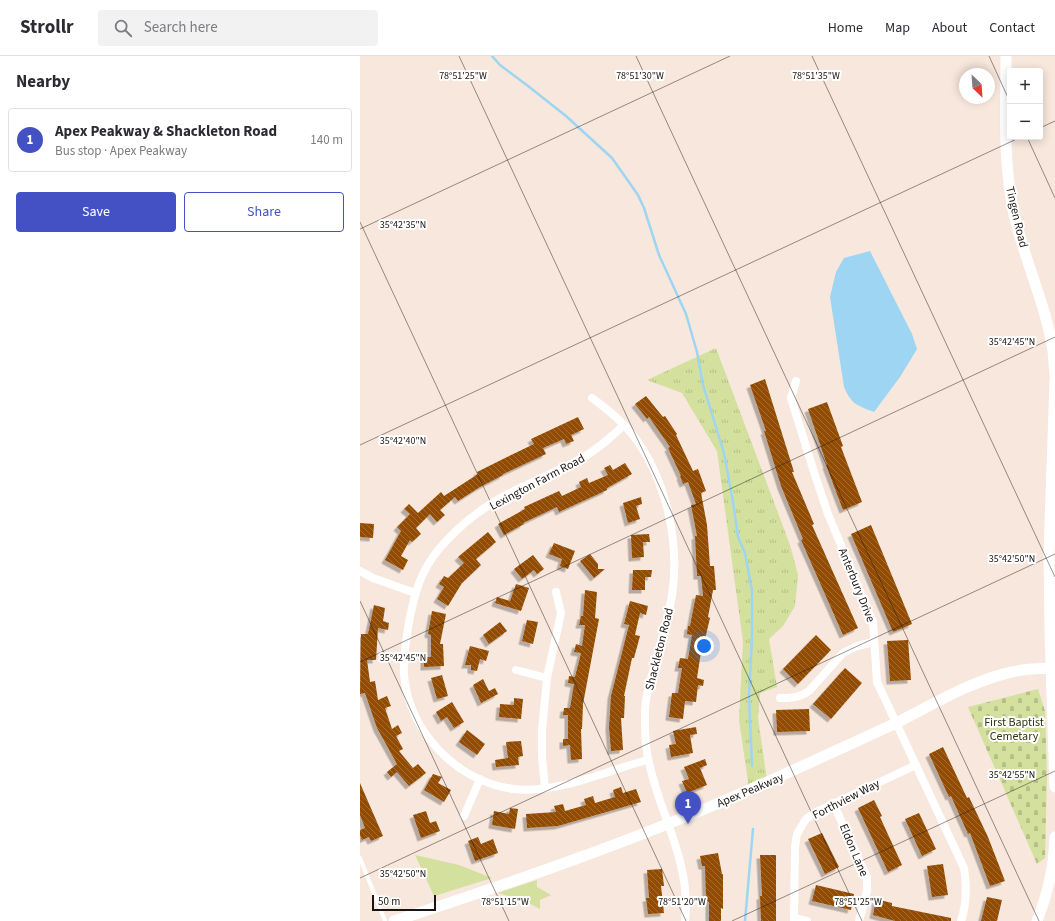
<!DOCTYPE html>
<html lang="en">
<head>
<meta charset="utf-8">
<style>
  :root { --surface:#fff; --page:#f2f2f3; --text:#2b2b33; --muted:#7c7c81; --line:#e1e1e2; --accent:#4351c5 }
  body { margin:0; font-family:"Source Sans 3",sans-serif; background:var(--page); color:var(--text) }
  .controls { position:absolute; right:12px; top:12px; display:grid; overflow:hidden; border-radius:4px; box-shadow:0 2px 10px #0003 }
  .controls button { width:36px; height:36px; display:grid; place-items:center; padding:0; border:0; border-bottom:1px solid var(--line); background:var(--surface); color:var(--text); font:20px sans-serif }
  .compass { position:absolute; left:599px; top:12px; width:36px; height:36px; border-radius:50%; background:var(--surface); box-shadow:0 2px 10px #0003; rotate:155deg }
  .scale { position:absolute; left:12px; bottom:10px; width:64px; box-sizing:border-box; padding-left:4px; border:2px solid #1b1511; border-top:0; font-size:11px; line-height:14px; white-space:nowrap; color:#1b1511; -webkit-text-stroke:3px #fff; paint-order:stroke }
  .you { position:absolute; left:344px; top:590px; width:14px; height:14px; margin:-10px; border:3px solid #fff; border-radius:50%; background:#1a73e8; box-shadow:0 0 0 6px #1a73e833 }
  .badge { display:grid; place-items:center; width:26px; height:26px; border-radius:50%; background:var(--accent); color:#fff; font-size:13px; font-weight:700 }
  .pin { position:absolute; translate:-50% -33px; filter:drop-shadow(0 1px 2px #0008) }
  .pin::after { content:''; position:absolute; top:21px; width:14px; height:12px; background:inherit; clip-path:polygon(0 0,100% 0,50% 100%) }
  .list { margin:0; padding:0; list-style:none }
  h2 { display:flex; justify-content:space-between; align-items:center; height:52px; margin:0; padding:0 16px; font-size:17px }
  h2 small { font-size:13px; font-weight:400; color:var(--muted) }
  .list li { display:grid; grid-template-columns:26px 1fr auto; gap:12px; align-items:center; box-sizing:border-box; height:64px; margin:0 8px 8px; padding:0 8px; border:1px solid var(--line); border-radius:4px }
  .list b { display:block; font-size:15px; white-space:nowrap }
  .list p { margin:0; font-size:13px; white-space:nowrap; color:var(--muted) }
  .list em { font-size:13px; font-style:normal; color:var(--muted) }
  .actions { display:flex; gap:8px; padding:12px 16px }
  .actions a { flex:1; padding:9px 0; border:1px solid var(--accent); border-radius:4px; text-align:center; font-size:14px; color:var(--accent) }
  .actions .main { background:var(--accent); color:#fff }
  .icon { flex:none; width:22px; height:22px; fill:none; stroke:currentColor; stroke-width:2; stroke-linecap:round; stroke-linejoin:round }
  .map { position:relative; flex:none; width:695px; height:865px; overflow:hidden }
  header { display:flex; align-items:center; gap:24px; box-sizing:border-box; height:56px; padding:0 20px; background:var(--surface); border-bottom:1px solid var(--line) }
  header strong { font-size:19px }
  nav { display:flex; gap:22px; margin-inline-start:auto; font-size:14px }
  .search { width:280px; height:36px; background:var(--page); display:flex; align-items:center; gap:10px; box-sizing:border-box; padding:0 14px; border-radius:4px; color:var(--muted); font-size:15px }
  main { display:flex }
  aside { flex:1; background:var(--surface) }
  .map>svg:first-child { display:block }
</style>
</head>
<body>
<header>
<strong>Strollr</strong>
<div class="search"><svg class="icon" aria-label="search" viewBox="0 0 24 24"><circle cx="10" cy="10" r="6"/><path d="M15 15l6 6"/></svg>Search here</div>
<nav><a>Home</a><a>Map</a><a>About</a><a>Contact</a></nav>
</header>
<main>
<aside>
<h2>Nearby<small></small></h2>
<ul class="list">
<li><span class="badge">1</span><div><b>Apex Peakway &amp; Shackleton Road</b><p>Bus stop · Apex Peakway</p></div><em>140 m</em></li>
</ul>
<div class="actions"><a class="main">Save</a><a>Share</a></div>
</aside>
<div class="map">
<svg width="695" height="865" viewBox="0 0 695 865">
  <defs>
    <pattern id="cemetery-stones" width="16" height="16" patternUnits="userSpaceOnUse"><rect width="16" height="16" fill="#d3e09e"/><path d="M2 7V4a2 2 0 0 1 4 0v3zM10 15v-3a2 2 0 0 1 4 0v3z" fill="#b5bf87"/></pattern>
    <pattern id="park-tufts" width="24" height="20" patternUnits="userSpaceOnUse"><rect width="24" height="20" fill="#d3e09e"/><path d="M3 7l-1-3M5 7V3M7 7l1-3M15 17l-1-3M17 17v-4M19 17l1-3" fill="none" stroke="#b5bf87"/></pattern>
    <pattern id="building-back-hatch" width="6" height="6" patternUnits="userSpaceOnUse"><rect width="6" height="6" fill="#934c01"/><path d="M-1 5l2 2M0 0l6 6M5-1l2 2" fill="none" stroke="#9f6d38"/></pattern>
    <filter id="shadow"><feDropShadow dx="-3.5" dy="3.5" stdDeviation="0" flood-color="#0004"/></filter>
  </defs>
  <rect width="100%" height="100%" fill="#f7e7dc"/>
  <g fill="#d3e09e">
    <polygon points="55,799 99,809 132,822 74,840"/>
    <polygon points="177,824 177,831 191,839 180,844 180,853 165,845 138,837"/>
  </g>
  <polygon fill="url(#cemetery-stones)" points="678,633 685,655 687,719 685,802 677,808 608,651"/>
  <polygon fill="url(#park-tufts)" points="356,292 430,489 438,519 435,550 423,570 409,583 417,631 400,637 398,662 407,724 387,731 388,725 379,664 383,586 357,395 322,337 287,324"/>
  <path fill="#9dd5f3" d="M510 195 552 278 557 293 540 321 514 356C497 349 492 349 484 331L470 241 476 216 484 202Z"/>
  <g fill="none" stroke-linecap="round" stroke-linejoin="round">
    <g stroke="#9dd5f3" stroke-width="2.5">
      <polyline points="132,0 140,9 168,30 206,60 252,102 278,139 284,152 299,199 326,258 337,296 343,329 364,397 373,446 378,481 385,497 392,535 392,580 389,641 392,710"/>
      <polyline points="385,865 393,773"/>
    </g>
  </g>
  <g fill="url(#building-back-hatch)" filter="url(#shadow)">
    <polygon points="405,323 434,416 432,416 454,468 452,469 498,572 483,579 441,484 443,483 421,430 404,375 406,375 390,329"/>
    <polygon points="286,340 303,361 305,360 317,378 316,379 333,415 338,413 346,435 341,437 347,469 350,510 354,510 356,534 353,534 348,561 350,562 342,596 341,596 337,622 344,624 343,630 338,629 336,646 325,645 323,663 309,661 312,637 318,637 322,612 318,612 320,602 328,603 332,579 327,578 328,570 330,570 336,539 343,540 341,520 337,520 335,480 337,480 331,449 336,448 328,426 323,428 320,420 321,420 308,392 310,391 289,361 287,363 275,348"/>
    <polygon points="467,346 483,390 481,391 502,446 483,454 466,409 467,409 448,353"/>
    <polygon points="218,361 224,373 211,379 214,385 206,388 204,383 183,392 186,398 143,418 143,419 120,431 98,445 95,441 80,454 85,459 77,466 70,458 56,472 61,478 52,486 50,484 41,500 48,504 43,514 25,504 41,475 37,471 50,458 44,453 49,448 58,457 81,436 84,440 118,418 117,416 145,402 174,388 171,383"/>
    <polygon points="265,407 272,418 247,432 247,434 199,456 197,451 163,467 164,468 144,479 138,468 165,453 164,451 199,435 202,440 221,431 219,426 227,422 229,427 248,419 244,412 250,409 253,414"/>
    <polygon points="281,441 282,448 276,450 280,463 268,467 263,447"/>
    <polygon points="0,467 14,468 13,482 0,481"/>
    <polygon points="511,469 552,568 533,576 491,478"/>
    <polygon points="128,476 136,486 116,503 121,509 102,527 88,550 77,543 84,531 79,528 84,520 88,522 104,507 98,501"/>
    <polygon points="289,478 290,486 283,486 284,501 272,502 271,479"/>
    <polygon points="194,487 215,495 208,513 200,510 202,503 189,498"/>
    <polygon points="230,498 238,508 238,513 245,513 234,522 220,505"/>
    <polygon points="173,499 184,513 177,518 174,514 162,523 154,513"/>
    <polygon points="273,514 292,514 291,521 285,521 285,534 272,534"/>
    <polygon points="156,528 169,532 161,555 135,547 137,541 150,545"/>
    <polygon points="225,534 237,536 235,562 239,563 223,648 222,673 221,673 222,703 211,704 210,689 203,690 203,683 208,683 208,659 203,659 204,652 210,652 214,628 208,627 209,620 215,621 221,597 214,596 216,588 222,590 225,569 219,569 221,560 223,560"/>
    <polygon points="270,545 288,550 286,559 280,557 275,579 280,580 274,602 272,602 264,640 265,640 264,662 261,662 263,694 251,695 249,671 251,640 269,569 264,568"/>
    <polygon points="14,549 25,552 23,565 29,567 28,574 18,572 16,604 7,604 10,626 15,625 18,644 27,640 31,650 25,652 32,673 38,669 42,677 36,680 43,693 39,695 53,712 58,708 66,717 49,730 37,716 31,721 27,716 37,708 17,672 5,637 0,638 1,578 8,578"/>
    <polygon points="72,555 86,558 80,588 83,588 84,610 64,611 64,601 71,601 71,579 68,578"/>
    <polygon points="167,564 178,566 173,588 162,585"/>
    <polygon points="140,566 147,575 129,588 123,579"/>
    <polygon points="456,579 471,594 438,628 423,613"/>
    <polygon points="548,584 551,624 530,625 527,585"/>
    <polygon points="110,590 129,595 126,605 120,603 117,615 111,614 111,609 105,609"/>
    <polygon points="485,612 502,627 471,663 453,648"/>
    <polygon points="82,619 88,640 77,643 71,622"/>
    <polygon points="123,623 129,635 135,632 138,638 121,647 113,629"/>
    <polygon points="154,642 163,643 161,663 139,661 140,648 154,649"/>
    <polygon points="92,646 104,666 94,672 87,661 81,665 76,656"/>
    <polygon points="449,653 450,675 417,676 416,654"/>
    <polygon points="336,671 337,678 330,679 333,697 311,701 309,689 316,688 313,675"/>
    <polygon points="107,674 125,688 117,699 99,686"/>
    <polygon points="161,685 163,700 158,701 159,709 136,711 135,704 148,702 146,686"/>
    <polygon points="583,691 607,742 609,741 628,781 645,825 630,830 610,777 608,778 591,740 589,741 569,698"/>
    <polygon points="345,703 347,709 340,712 347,729 327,737 322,725 329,723 324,711"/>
    <polygon points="73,718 82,721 78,727 91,734 84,746 64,734"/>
    <polygon points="0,727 23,780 11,785 9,781 2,784 0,779 0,774 5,772 0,759"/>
    <polygon points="261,731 263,737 276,733 281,746 198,770 167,772 166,758 196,756 194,750 203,748 205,755 226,749 224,743 233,740 235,747 255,741 253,734"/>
    <polygon points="514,744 522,760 520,761 542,809 528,816 498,752"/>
    <polygon points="150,752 158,753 155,773 132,769 134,755 149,758"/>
    <polygon points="66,755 70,767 76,765 80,775 61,782 53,759"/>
    <polygon points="559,757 576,793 562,800 545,763"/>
    <polygon points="462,777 479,811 465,818 448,783"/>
    <polygon points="118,781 121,788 133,783 138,797 115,805 108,785"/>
    <polygon points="358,797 362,818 363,818 363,853 361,852 361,865 349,865 349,846 346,845 345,810 342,810 340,800"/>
    <polygon points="400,799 416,799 416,865 401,865 400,840 402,840"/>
    <polygon points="583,808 588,839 572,841 567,810"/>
    <polygon points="302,813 304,830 301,830 304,857 288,858 286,842 289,842 287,814"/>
    <polygon points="456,829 494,838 491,854 452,845"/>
    <polygon points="627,841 642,844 637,865 621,865"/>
    <polygon points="516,843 532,847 532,850 591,862 591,865 535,865 513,859"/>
  </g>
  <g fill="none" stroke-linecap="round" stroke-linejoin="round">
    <polyline stroke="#fff" stroke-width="4" points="0,802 25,865"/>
    <g stroke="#fff" stroke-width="8">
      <path d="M436 325 431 342 454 416 468 458 513 566 517 626 604 812C607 831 607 847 601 865"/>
      <path d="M232 342C246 352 261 364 272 378 308 424 322 493 310 550 304 582 292 612 286 644 284 659 285 675 286 689 288 709 294 726 300 745 314 784 330 823 325 865"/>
      <path d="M264 369C251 381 238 393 222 402 203 413 182 421 162 431 131 445 101 467 79 493 60 516 55 536 49 566 46 583 43 601 44 619 49 676 97 726 154 733 197 738 246 715 287 704"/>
      <polyline points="0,515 13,522 55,537"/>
      <polyline points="156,614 187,622"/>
      <path d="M420 642C432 642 439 642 449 635L483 597 497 590 514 586"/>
      <polyline points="185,732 182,700 182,675 187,622 201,557 196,536"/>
      <polyline points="473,747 507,821 507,835 499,865"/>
      <polyline points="104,760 120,723"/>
      <polyline points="434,862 447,865"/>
      <polyline points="434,865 435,791 437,778 446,763 456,756 556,709"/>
    </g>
    <g stroke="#fff" stroke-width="11">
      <path d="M646 0C646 51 643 104 653 154 663 201 686 248 693 295 694 303 694 311 695 319"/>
      <polyline points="695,325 689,497 690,577 695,731"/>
      <path d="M34 865C154 826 273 785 389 734 437 713 484 691 532 669 571 650 610 625 652 616 667 612 681 613 695 612"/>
      <path d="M677 865C688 838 694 810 695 781"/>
    </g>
  </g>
  <path fill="none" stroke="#1b1511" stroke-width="1" stroke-opacity="0.45" d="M99 0 502 865M276 0 679 865M452 0 695 521M629 0 650 46M680 72 695 65M667 81 695 142M0 166 326 865M0 173 370 0M0 389 661 81M0 545 149 865M0 606 695 281M0 822 695 498M372 865 695 715"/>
  <g text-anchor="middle" stroke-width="4" stroke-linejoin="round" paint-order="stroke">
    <g font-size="12" fill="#1b1511" stroke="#fff">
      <text transform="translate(657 161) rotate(77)" y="4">Tingen Road</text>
      <text transform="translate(177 426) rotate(-28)" y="4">Lexington Farm Road</text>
      <text transform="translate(497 529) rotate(68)" y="4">Anterbury Drive</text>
      <text transform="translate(299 593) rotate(-76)" y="4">Shackleton Road</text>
      <text transform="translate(390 734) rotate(-23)" y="4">Apex Peakway</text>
      <text transform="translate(486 743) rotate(-27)" y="4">Forthview Way</text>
      <text transform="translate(494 794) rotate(67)" y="4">Eldon Lane</text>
    </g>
    <g font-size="12" fill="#30360e" stroke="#fff">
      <text x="654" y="670">First Baptist<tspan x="654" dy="14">Cemetary</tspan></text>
    </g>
  </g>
  <g font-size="10" text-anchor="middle" fill="#1b1511" stroke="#fff" stroke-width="4" stroke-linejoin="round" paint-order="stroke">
    <text x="103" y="23">78°51'25"W</text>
    <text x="280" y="23">78°51'30"W</text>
    <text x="456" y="23">78°51'35"W</text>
    <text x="43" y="172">35°42'35"N</text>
    <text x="652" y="289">35°42'45"N</text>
    <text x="43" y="388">35°42'40"N</text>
    <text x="652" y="506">35°42'50"N</text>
    <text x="43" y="605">35°42'45"N</text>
    <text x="652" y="722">35°42'55"N</text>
    <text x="43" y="821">35°42'50"N</text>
    <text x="145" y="849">78°51'15"W</text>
    <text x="322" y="849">78°51'20"W</text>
    <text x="498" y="849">78°51'25"W</text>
  </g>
</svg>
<div class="controls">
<button>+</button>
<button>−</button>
</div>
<svg class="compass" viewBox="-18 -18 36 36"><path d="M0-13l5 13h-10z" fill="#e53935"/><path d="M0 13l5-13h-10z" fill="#7c7c81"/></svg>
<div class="scale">50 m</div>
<div class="you"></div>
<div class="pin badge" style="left:328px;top:768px">1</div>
</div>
</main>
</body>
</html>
